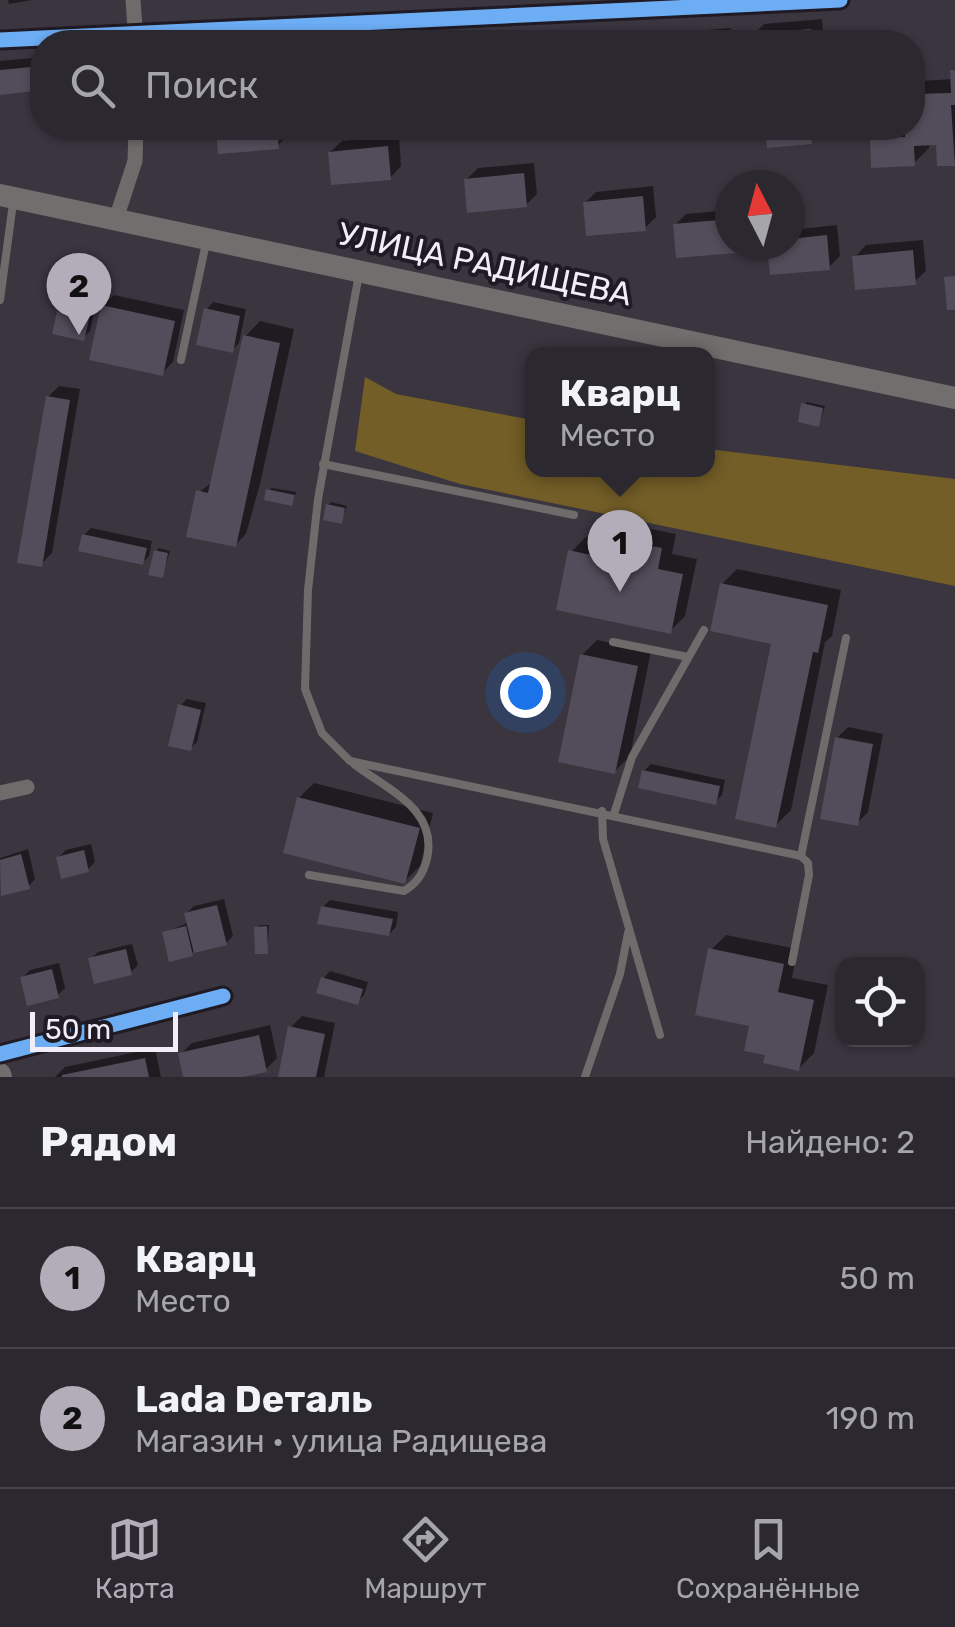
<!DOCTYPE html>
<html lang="ru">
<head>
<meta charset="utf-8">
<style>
  :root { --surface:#2c282f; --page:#38343b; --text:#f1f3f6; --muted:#a6a6aa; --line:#48444b; --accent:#b2adb9 }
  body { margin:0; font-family:Rubik,sans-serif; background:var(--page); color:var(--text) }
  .controls { position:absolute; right:30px; bottom:30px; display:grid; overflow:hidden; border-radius:20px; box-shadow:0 2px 8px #0004 }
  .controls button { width:90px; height:90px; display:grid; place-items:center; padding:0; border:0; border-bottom:2px solid var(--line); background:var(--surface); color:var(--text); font:50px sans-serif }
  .compass { position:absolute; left:715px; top:170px; width:90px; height:90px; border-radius:50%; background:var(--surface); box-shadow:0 2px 8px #0004; rotate:354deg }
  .scale { position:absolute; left:30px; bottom:25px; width:148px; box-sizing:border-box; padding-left:10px; border:5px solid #f3edfa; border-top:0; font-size:28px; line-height:35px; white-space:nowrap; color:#f3edfa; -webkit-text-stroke:8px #1f1a23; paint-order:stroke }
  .you { position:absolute; left:525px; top:692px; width:35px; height:35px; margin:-25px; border:8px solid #fff; border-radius:50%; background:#1a73e8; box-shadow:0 0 0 15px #1a73e833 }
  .badge { display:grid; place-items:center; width:65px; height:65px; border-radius:50%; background:var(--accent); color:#111; font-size:32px; font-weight:700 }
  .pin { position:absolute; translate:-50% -82px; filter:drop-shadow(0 2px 5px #0008) }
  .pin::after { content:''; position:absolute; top:52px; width:35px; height:30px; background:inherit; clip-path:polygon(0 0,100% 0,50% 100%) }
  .popup { position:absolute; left:525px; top:347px; width:190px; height:130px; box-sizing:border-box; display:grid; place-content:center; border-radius:20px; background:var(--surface); filter:drop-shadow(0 2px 8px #0005); font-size:32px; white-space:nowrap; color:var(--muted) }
  .popup b { font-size:38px; color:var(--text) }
  .popup::after { content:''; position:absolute; left:50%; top:100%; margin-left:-20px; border:20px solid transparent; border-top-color:var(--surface) }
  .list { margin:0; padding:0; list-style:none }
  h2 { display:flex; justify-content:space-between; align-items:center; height:130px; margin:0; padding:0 40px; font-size:42px }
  h2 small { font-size:32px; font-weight:400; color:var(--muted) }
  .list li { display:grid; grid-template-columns:65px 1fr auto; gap:30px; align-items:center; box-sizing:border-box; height:140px; padding:0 40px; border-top:2px solid var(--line) }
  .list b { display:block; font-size:38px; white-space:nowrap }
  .list p { margin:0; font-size:32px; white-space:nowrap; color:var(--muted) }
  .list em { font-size:32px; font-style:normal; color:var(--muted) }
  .icon { flex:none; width:55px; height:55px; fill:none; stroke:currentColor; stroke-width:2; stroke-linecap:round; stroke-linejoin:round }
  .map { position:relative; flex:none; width:955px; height:1077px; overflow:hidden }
  .search { position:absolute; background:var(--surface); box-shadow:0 2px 8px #0004; left:30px; right:30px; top:30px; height:110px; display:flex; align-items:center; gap:25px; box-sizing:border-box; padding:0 35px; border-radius:40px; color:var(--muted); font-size:38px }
  .sheet { height:410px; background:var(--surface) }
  nav { display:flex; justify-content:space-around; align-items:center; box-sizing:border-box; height:140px; border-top:2px solid var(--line); background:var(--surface); font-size:28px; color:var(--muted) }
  nav a { display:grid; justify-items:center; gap:5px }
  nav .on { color:var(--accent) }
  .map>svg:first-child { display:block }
</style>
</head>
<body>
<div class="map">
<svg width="955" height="1077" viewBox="0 0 955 1077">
  <rect width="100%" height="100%" fill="#3a353f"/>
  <polygon fill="#735e27" points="365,377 396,394 532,420 532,470 708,470 708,449 955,479 955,586 460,484 355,451"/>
  <g fill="#0007">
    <polygon points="8,0 32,0 9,4"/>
    <polygon points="822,19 824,42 754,42 753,35 764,24"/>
    <polygon points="731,28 733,42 687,42 693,31"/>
    <polygon points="647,31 648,42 603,42 610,33"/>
    <polygon points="386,33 387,42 345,42 352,35"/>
    <polygon points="557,35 558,42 519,42 523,38"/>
    <polygon points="462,40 462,42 428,42"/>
    <polygon points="42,57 42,88 0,92 0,61"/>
    <polygon points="955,68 955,163 939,164 939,142 929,143 929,148 914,163 872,139 884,128 912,128 912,89 921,81 953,79"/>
    <polygon points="218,128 288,128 289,135 277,146 220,151"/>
    <polygon points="771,128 818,128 818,135 811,142 768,131"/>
    <polygon points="399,136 401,166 390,178 330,152 342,141"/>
    <polygon points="534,163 537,194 526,205 466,180 478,168"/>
    <polygon points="653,186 656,217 645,228 585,203 596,192"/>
    <polygon points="730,210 730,245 740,245 735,250 675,225 686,214"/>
    <polygon points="837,225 840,256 829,267 769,245 790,245 790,230"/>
    <polygon points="923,240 926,271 914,282 855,257 866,245"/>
    <polygon points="70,288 98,294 90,331 83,338 63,295"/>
    <polygon points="114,295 184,310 173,362 162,373 103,306"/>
    <polygon points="213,302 246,309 239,343 260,321 294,329 260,484 246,534 235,545 199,492 214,481 245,337 232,350 206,310"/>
    <polygon points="59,386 80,389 52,553 41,564 48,397"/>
    <polygon points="807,402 825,406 819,424 804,405"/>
    <polygon points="272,488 296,492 294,500 292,503 269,490"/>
    <polygon points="331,502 347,506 341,521 328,505"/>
    <polygon points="622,523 676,534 672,554 697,559 685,616 670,631 571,552 586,537 606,541"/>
    <polygon points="91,528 152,541 149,556 142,563 84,535"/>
    <polygon points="159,548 170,551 162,576 156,551"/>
    <polygon points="737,569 841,590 832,636 825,642 791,810 776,825 774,642 722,584"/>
    <polygon points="597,640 651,651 630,756 615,771 582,655"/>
    <polygon points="187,699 206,703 197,742 190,749 180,706"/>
    <polygon points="848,727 883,734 868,812 857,823 837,738"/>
    <polygon points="651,764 725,780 722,795 715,802 644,771"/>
    <polygon points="314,783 433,813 420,866 405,881 299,798"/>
    <polygon points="91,844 95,862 88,869 58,858 66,850"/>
    <polygon points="28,849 35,879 28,887 3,893 0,858"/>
    <polygon points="224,899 233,936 226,943 171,958 165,933 189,922 187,913 194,906"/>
    <polygon points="330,900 398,912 396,927 389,934 323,907"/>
    <polygon points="260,925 269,925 267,951 257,928"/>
    <polygon points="726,935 797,949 792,978 828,985 814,1053 799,1068 752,1024 711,950"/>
    <polygon points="132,944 138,965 131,972 91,959 98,952"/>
    <polygon points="59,963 65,988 58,995 23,977 30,970"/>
    <polygon points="330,971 368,982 364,995 357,1002 323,979"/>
    <polygon points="302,1016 335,1023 324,1077 280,1077 291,1027"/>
    <polygon points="270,1025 277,1058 266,1069 181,1054 192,1043"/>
    <polygon points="155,1048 161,1077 55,1077 65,1067"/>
  </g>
  <g fill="#534c5a">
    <polygon points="811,29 813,42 751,42 751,34"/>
    <polygon points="725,34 726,42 684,42 684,37"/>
    <polygon points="42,66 42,90 0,95 0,70"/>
    <polygon points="950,70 955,70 955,105 951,105 955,166 937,166 936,145 914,146 915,166 871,168 870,138 905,137 905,128 912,128 912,94 951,93"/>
    <polygon points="216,128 277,128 279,149 218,154"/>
    <polygon points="811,128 812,144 767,148 765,130"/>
    <polygon points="388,146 391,180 331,185 328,152"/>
    <polygon points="524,173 527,207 467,213 464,179"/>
    <polygon points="643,196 646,231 586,236 583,202"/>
    <polygon points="730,219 730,245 735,245 736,253 676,258 673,224"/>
    <polygon points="827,235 830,270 770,275 767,245 790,245 790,239"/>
    <polygon points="913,250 916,285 855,290 852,256"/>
    <polygon points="955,276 955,310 947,310 944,277"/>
    <polygon points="61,293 93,301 84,341 52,334"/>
    <polygon points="101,305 175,321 163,376 89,360"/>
    <polygon points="204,308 240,316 233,353 196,345"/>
    <polygon points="243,335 280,343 236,547 186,537 196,490 208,493"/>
    <polygon points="46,396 70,400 42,567 17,563"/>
    <polygon points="801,403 823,408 819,427 798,422"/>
    <polygon points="266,489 295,495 292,506 264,500"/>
    <polygon points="326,504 345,508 342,524 323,520"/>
    <polygon points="82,534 147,548 143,565 78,551"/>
    <polygon points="604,537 662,548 658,569 683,574 671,634 556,610 568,550 600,557"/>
    <polygon points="154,550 168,553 163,578 148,575"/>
    <polygon points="720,583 828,605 818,653 813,652 776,828 735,819 771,644 710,631"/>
    <polygon points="580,654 638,666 615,774 558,762"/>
    <polygon points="178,704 201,710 191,751 168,746"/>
    <polygon points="835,737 873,744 858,826 820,819"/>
    <polygon points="642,770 720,786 716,805 638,788"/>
    <polygon points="297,797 420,828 405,884 283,853"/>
    <polygon points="84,850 89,872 61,879 56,857"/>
    <polygon points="21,854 30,889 1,896 0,860"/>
    <polygon points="217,905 227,945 194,953 184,913"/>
    <polygon points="321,906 393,919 389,936 317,924"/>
    <polygon points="186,926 193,956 169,962 162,932"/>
    <polygon points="267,926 268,954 255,954 254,927"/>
    <polygon points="708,948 784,964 778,992 814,1000 799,1071 763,1063 765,1055 744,1051 749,1026 695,1015"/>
    <polygon points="126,949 132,975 94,984 88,958"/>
    <polygon points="52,969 59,998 27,1006 20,977"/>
    <polygon points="321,977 363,989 358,1005 316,993"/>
    <polygon points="288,1026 325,1034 316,1077 278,1077"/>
    <polygon points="259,1035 267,1072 243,1077 183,1077 178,1053"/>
    <polygon points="145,1058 149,1077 62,1077 62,1075"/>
  </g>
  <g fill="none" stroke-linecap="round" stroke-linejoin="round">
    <g stroke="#6e6c6a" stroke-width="8">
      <polyline points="359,274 318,499 308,590 305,689 322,733 350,761 801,856 808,863 809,875 792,962"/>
      <polyline points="0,300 13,203"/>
      <polyline points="181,360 206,243"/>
      <polyline points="323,464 574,515"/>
      <polyline points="613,642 688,657"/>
      <polyline points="602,811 603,839 660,1035"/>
      <polyline points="614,814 632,757 704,630"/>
      <polyline points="801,856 846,638"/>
      <path d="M309 875 404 891C417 883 423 874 427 859 438 809 389 791 354 764"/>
      <polyline points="585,1077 620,974 628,933"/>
    </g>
    <g stroke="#6e6c6a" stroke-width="15">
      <polyline points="133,0 136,42"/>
      <polyline points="0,40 840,0"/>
      <polyline points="116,219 135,161 136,128"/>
      <polyline points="0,793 27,787"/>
      <polyline points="0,1054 223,996"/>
    </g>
    <g stroke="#716e6d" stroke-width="22">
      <polyline points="0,195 955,398"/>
      <polyline points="0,1074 1,1077"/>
    </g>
    <g stroke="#1f1a23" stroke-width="21">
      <g id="cycleway">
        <polyline points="0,40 840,0"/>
        <polyline points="0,1054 223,996"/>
      </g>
    </g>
    <use href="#cycleway" stroke="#6dadf4" stroke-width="15"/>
  </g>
  <g text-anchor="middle" stroke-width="8" stroke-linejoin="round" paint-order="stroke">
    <g font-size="32" fill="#f3edfa" stroke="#1f1a23">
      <text transform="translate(485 264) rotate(12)" y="11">УЛИЦА РАДИЩЕВА</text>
    </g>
  </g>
</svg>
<div class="controls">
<button><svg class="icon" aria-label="locate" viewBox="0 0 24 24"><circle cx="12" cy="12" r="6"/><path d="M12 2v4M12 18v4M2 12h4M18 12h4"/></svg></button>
</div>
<svg class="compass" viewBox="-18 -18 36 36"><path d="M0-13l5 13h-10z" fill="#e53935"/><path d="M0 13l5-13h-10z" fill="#a6a6aa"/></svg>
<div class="scale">50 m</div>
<div class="you"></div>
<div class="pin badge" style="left:620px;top:592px">1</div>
<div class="popup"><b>Кварц</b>Место</div>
<div class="pin badge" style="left:79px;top:335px">2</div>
<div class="search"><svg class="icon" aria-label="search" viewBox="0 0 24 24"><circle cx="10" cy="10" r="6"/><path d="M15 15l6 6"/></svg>Поиск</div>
</div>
<section class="sheet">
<h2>Рядом<small>Найдено: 2</small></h2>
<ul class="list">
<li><span class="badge">1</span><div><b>Кварц</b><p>Место</p></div><em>50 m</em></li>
<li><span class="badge">2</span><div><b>Lada Dеталь</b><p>Магазин · улица Радищева</p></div><em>190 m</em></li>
</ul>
</section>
<nav>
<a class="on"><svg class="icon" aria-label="map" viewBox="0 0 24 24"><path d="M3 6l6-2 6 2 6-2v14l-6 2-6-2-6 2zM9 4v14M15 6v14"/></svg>Карта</a>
<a><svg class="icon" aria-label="directions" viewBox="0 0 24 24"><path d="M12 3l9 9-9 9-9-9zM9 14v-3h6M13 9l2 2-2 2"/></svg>Маршрут</a>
<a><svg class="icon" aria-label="saved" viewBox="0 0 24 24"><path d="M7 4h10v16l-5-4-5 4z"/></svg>Сохранённые</a>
</nav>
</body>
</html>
